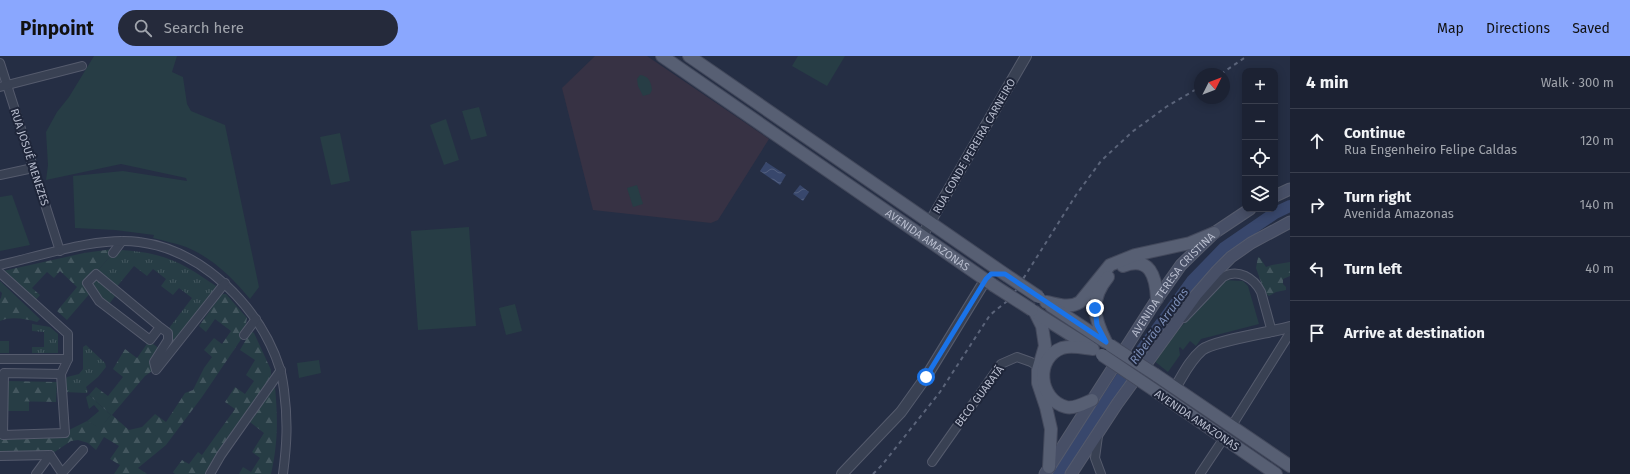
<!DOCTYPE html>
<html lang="en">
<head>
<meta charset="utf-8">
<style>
  :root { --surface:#1c2233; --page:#252a3b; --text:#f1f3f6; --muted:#a0a4ac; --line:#3a3f4e; --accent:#8aa7fe }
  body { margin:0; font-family:"Fira Sans",sans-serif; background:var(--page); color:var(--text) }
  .controls { position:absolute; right:12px; top:12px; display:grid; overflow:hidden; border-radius:8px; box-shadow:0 2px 10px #0003 }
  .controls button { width:36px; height:36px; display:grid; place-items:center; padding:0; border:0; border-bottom:1px solid var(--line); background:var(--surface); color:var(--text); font:20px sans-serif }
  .compass { position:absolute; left:1194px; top:12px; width:36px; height:36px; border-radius:50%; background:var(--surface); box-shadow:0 2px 10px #0003; rotate:48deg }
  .stop { position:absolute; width:12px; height:12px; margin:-9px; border:3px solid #1a73e8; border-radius:50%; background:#fff }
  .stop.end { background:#1a73e8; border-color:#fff; box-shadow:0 1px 4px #0008 }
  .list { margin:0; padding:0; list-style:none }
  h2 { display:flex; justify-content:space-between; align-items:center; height:52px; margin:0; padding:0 16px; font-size:17px }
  h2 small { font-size:13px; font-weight:400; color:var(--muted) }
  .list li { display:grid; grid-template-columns:26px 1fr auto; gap:12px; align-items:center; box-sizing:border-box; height:64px; padding:0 16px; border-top:1px solid var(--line) }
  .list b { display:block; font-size:15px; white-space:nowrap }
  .list p { margin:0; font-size:13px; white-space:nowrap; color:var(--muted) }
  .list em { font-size:13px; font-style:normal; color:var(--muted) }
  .icon { flex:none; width:22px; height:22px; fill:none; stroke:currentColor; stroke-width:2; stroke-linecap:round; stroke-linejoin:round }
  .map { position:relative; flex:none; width:1290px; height:418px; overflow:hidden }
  header { display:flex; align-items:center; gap:24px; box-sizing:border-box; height:56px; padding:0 20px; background:var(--accent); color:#111 }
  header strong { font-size:19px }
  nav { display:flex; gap:22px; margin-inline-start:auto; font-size:14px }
  .search { width:280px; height:36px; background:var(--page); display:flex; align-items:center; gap:10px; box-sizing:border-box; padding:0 14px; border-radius:22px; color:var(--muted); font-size:15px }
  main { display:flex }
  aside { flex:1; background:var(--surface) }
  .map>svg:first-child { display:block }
</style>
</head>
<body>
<header>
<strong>Pinpoint</strong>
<div class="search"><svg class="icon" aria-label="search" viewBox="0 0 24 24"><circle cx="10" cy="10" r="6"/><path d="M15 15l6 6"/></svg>Search here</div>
<nav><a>Map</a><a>Directions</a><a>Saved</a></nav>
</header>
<main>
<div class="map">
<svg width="1290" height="418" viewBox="0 0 1290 418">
  <defs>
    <pattern id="forest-firs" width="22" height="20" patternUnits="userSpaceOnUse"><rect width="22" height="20" fill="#273d45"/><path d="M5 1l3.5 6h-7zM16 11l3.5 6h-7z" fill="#44575f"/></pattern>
    <pattern id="park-tufts" width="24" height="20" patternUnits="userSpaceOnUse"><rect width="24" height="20" fill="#273d45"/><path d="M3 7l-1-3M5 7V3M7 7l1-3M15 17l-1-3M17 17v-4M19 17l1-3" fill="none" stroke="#44575f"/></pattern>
    <pattern id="water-waves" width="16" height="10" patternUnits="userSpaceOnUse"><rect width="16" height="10" fill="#38476c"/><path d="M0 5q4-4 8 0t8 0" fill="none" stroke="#536080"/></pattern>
  </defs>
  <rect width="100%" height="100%" fill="#252e44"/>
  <polygon fill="#373244" points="595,0 647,0 769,83 718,164 711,167 593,154 562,32"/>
  <g fill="#273d45">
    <path d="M94 0H177L172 16 183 21 187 48 191 55 225 69 259 231 250 243C233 222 211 201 186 191 175 187 164 185 153 182L154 179 115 174 75 172 73 120 123 115 187 125 186 122 121 108 46 124 48 109 46 76 57 56 69 41Z"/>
    <polygon points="798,0 845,0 827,30 792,10"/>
    <path d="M640 19C649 20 651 26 652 34L650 38 643 40 638 30 637 23Z"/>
    <polygon points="479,51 487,80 471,84 462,55"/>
    <polygon points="446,63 459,104 444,109 430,69"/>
    <polygon points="340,77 350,125 331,129 320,81"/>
    <polygon points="637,129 643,148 633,151 627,132"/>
    <polygon points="12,139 30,189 0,195 0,141"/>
    <polygon points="469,171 476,270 418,274 411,175"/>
    <polygon points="1224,224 1243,225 1248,230 1259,268 1201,283 1196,290 1190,285 1183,294 1180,291 1179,292 1180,299 1168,316 1153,304 1167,286"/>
    <polygon points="515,248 522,275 506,279 499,252"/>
    <rect x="0" y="285" width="9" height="12"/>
    <polygon points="319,304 321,317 299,322 297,307"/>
    <polygon points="89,339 111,359 100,373 87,365 99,355 94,349 89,353 86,341"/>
    <rect x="7" y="345" width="22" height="10"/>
  </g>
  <g fill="url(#forest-firs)">
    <polygon points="113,193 113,197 87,227 92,235 67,264 57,255 77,231 60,215 54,222 47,216 32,232 40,239 34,246 3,215 84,197"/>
    <polygon points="1258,201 1260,202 1266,211 1272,209 1290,206 1290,220 1283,223 1283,228 1286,231 1286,234 1276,236 1269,240 1265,237 1256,212"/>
    <path d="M0 225 40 263 37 266C26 263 11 260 0 265V243L1 242 2 237 0 235Z"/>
    <polygon points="223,238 226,238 247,262 244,279 202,341 166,389 138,412 147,418 114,418 120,409 110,403 119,390 104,381 96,394 88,387 78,384 71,385 50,399 0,400 0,379 66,378 69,374 87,365 100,372 111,359 89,339 96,331 108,340 123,321 113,313 125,293 137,302 149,285 160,293 155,313 145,320 112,359 129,374 142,371 155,358 166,366 185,337 193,334 204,312 212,301 204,294 214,282 222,288 231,275 215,263 206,276 199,270 221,239"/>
    <path d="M251 275 254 277 271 314V319L265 329 271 334 275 329V331C278 363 278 387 271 418H239L243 411 251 416 260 402 252 396 264 377 246 363 210 418H175L173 416 182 404 189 408 198 396 202 399 235 353 225 346 235 331 245 338 254 325 246 319 255 304 240 294Z"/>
    <polygon points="7,325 57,326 56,346 7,345"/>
  </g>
  <g fill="url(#park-tufts)">
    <path d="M122 194C133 195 145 196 156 199 178 204 197 217 216 230L215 233 156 314 168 284 166 276 192 242 179 232 173 239 161 230 166 223 153 213 147 220 134 210 115 233 118 236 107 251 87 227 113 197 117 198Z"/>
    <polygon points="32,268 50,271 58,278 58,297 32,297 32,291 44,291 44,276 32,275"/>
    <polygon points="86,289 105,307 106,311 98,321 86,331 88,336 86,337 65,336 63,329 67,321 79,318 83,313 83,291"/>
  </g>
  <g fill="url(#water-waves)">
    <polygon points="766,106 786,119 780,129 760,115"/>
    <polygon points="800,129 809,136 803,145 793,138"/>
  </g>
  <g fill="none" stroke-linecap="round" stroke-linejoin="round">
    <polyline stroke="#38476c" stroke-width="12" points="1058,418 1122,321 1192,225 1224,192 1275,157 1290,150"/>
    <g stroke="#555b6d" stroke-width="10">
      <g id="minor">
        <polyline points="0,7 60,195"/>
        <polyline points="0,31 82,10"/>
        <polyline points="0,119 33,112"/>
        <polyline points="113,197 122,185"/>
        <path d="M0 209C40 200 99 180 139 186 204 194 261 253 280 313 282 319 283 327 284 334 288 365 287 387 283 418"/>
        <polyline points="0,217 68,278 68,303 61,318 4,317 3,379 65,377 61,318"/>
        <path d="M1184 262 1223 221C1238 212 1254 222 1261 236L1272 276"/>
        <polyline points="160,271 150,284 99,245 87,227 96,218 160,271 168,277 168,284 154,306 156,314 225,227"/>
        <polyline points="244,279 256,263"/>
        <polyline points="0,303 68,303"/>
        <polyline points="1231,371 1290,277"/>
        <polyline points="1098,380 1095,402 1101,418"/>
        <polyline points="0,400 50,399"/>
        <polyline points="932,406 1001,308 1017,301 1031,306 1039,311"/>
        <polyline points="36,418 50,399 62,417 83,394"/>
        <polyline points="210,418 221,399 281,314"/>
        <polyline points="1200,418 1224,382"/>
      </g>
    </g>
    <g stroke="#555b6d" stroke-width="12">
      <g id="tertiary">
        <polyline points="922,180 1026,0"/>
        <path d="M1175 332C1183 319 1190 304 1202 294 1213 285 1272 276 1290 271"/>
        <polyline points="842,418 901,356 926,321 986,223"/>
      </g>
    </g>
    <g stroke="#555b6d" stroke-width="13">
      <g id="secondary">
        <polyline points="1275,140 1290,133"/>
        <path id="s1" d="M1045 418 1157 243 1181 209 1214 177 1250 153"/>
        <polyline points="1071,418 1117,348 1196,239 1217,215 1231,201 1251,187 1290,166"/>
      </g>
    </g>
    <g stroke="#43495c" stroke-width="14">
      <g id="primary">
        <path id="s2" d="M662 0 993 229"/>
        <polyline points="689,0 1006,219"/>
        <path d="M1123 210C1150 199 1156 221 1157 243"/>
        <path d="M1046 246C1057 248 1069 253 1080 246L1110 209 1135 199 1190 187 1214 177"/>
        <polyline points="1051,250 1104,285"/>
        <polyline points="1035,256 1042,270 1045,290 1038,314 1038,327 1046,351 1051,373 1049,411"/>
        <polyline points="1036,257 1090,291"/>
        <path d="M1106 286C1094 262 1089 244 1108 221"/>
        <polyline points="1156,319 1290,410"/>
        <polyline points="1160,338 1276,418"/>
        <path d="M1092 344C1085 347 1074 353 1066 351 1038 343 1035 302 1062 292 1072 289 1083 292 1093 293"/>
      </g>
    </g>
    <use href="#minor" stroke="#394153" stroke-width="8"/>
    <use href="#tertiary" stroke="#394153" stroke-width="10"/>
    <use href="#secondary" stroke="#474f66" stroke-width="11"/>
    <use href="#primary" stroke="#575f73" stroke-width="12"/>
    <g stroke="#5b647a" stroke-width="2" stroke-dasharray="4 4" stroke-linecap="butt">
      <polyline points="1221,18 1247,0"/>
      <polyline points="873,418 882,409 940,336 990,259 1011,242 1076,139 1101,105 1132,76 1166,51 1200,31"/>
    </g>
    <g stroke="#43495c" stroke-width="14" stroke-linecap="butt">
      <g id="primary-bridge">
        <polyline points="1006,219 1039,241"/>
        <polyline points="993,229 1032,254"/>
        <polyline points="1110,289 1156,319"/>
        <polyline points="1102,299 1160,338"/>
      </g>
    </g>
    <use href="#primary-bridge" stroke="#575f73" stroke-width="12"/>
  </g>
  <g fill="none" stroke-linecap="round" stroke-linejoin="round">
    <polyline stroke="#1a73e8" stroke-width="5" points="926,321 986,223 991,218 1005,218 1106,286 1097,269 1095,252"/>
  </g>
  <g text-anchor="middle" stroke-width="4" stroke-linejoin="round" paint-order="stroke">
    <g font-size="11" fill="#b7bccd" stroke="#1e2539">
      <text transform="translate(974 90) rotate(-60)" y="4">RUA CONDE PEREIRA CARNEIRO</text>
      <text transform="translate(30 101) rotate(72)" y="4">RUA JOSUÉ MENEZES</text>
      <text dy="4" stroke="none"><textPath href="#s2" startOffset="323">AVENIDA AMAZONAS</textPath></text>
      <text dy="4" stroke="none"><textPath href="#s1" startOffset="229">AVENIDA TERESA CRISTINA</textPath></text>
      <text transform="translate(979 340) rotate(-53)" y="4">BECO GUARATÃ</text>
      <text transform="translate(1197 364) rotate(34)" y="4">AVENIDA AMAZONAS</text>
    </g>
    <g font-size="12" font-style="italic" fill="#7c8eb6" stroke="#1e2539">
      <text transform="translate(1159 270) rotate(-54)" y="4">Ribeirão Arrudas</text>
    </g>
  </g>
</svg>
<div class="controls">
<button>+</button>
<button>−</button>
<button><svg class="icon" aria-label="locate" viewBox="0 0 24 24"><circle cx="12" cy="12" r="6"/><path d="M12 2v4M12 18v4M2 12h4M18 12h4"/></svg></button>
<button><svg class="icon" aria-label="layers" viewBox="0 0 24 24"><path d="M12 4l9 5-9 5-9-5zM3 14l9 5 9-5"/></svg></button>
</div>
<svg class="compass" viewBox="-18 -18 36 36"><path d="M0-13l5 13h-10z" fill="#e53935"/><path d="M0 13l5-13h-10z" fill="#a0a4ac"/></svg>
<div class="stop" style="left:926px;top:321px"></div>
<div class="stop end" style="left:1095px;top:252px"></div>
</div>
<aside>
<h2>4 min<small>Walk · 300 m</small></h2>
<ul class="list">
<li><svg class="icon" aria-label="ahead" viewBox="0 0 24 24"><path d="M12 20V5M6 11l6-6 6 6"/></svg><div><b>Continue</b><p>Rua Engenheiro Felipe Caldas</p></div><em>120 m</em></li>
<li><svg class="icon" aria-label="right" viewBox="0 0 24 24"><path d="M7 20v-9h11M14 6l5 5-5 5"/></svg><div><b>Turn right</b><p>Avenida Amazonas</p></div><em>140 m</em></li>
<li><svg class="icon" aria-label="left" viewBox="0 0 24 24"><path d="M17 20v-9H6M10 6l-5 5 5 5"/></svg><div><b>Turn left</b></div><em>40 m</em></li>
<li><svg class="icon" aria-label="arrive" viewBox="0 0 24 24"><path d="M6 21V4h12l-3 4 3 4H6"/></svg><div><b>Arrive at destination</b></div></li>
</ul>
</aside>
</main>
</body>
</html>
